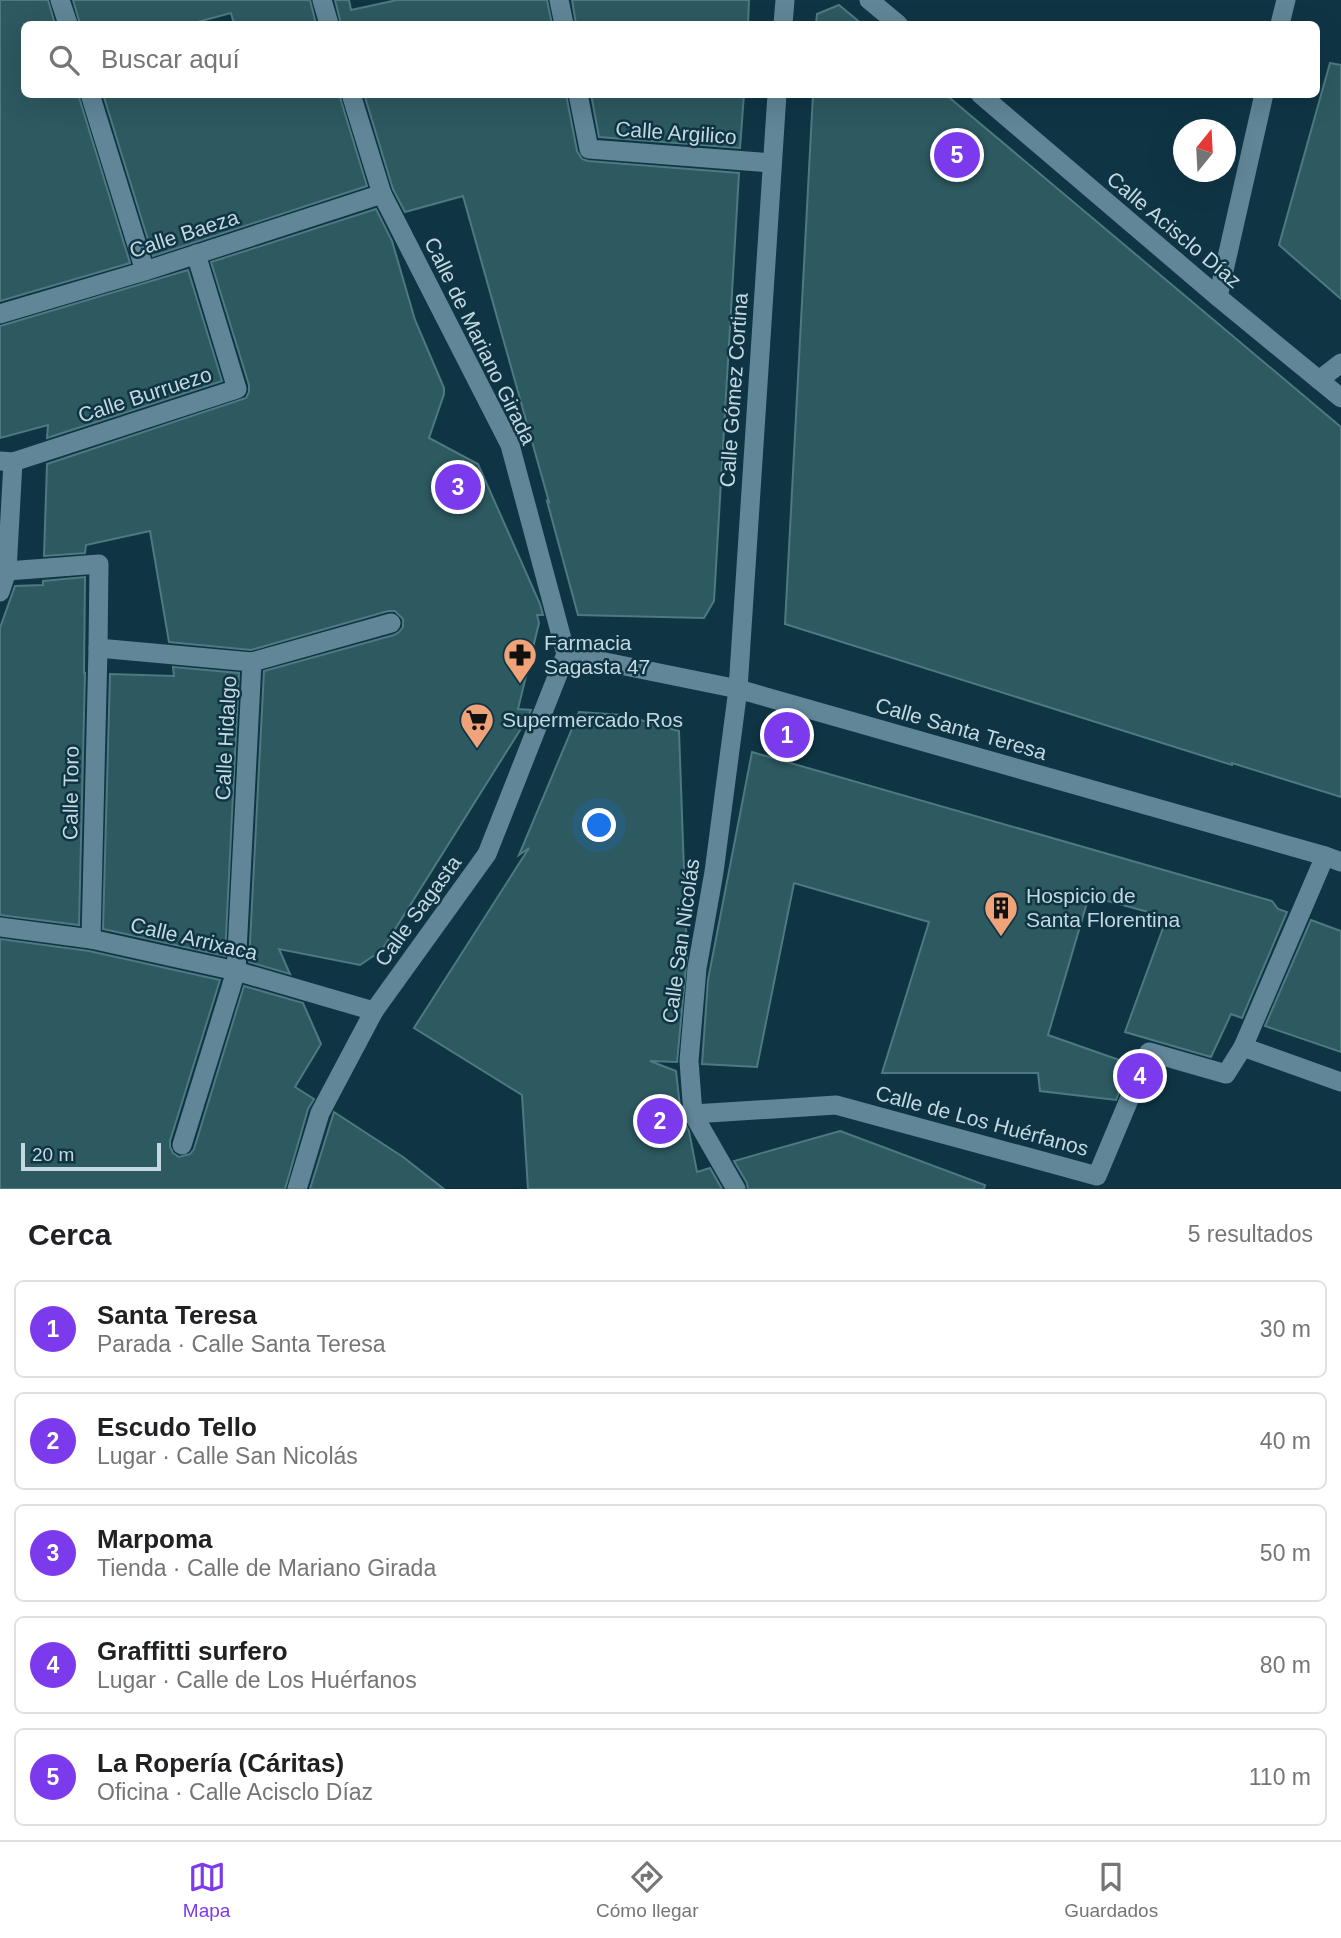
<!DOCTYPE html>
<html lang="es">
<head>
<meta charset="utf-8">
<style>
  :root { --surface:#fff; --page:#f2f2f2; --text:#202124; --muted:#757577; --line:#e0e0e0; --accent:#7c3aed }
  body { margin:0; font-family:Arial,sans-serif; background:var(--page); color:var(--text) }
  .compass { position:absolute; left:1173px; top:119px; width:63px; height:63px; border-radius:50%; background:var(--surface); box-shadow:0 7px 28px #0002; rotate:18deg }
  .scale { position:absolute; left:21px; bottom:18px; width:140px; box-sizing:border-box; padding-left:7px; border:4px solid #c4d8e1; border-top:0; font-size:19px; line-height:24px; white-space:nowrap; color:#c4d8e1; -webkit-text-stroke:5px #0f3545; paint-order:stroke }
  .you { position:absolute; left:600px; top:826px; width:24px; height:24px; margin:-18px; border:5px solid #fff; border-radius:50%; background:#1a73e8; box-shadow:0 0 0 10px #1a73e833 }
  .badge { display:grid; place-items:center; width:46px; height:46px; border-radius:50%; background:var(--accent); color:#fff; font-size:23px; font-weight:700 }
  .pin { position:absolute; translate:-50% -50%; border:4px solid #fff; box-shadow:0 2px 7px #0006 }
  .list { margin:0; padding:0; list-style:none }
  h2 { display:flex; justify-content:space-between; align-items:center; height:91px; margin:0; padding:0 28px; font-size:30px }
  h2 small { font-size:23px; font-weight:400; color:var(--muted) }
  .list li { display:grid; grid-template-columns:46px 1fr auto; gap:21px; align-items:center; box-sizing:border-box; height:98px; margin:0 14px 14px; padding:0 14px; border:2px solid var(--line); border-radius:10px }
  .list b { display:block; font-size:26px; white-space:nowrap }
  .list p { margin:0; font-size:23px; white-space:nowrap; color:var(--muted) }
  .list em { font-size:23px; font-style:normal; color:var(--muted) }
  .icon { flex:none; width:38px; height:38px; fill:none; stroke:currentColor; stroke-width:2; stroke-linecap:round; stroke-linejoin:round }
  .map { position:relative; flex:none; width:1341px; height:1189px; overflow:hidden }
  .search { position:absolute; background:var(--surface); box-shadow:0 7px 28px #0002; left:21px; right:21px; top:21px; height:77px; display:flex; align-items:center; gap:18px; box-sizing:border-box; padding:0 24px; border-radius:10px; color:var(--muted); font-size:26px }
  .sheet { height:651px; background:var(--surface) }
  nav { display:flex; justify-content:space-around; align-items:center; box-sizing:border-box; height:98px; border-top:2px solid var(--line); background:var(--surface); font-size:19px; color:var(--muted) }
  nav a { display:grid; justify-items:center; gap:4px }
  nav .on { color:var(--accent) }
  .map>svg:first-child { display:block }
</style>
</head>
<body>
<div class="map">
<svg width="1341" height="1189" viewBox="0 0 1341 1189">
  <rect width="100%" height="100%" fill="#0f3545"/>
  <g fill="#2d5960" stroke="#4d7a81" stroke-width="2">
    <polygon points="0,0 48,0 55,24 24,24 24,94 78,94 130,263 0,301"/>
    <polygon points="73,0 310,0 316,24 234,24 231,13 190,24 80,24"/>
    <polygon points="335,0 349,0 351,10 397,0 547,0 552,24 341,24"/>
    <polygon points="572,0 749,0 748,24 576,24"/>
    <polygon points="839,5 862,24 816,24 817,14"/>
    <polygon points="1330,63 1341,65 1341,299 1279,245"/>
    <polygon points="103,94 339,94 367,186 153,256"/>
    <polygon points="364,94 566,94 577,151 582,159 588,161 739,173 714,601 704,618 578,615 547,501 549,502 463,196 405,212 393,189"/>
    <polygon points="591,94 744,94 740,148 599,137"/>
    <polygon points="813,94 945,94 1341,427 1341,797 1232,763 1232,765 785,624"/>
    <polygon points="376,209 392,241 415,320 444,388 444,394 429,438 478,464 540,604 543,615 537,615 539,623 518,709 531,710 527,719 382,950 360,965 279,949 290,974 249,962 264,671 394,635 399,632 403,627 403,619 395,611 388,611 251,650 169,642 150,531 86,545 85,553 44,556 47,464 246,398 249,392 249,385 211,262"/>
    <polygon points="188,270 222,381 47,438 48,425 0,438 0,326"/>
    <polygon points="85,577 84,673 85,673 79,925 0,915 0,628 15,586 43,585 43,581"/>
    <polygon points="173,667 239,673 225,956 103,929 110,674 174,676"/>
    <polygon points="579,712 623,715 679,731 687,956 677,1062 650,1061 676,1071 681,1116 689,1131 697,1172 710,1168 722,1189 528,1189 522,1095 414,1028 529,848 519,855"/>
    <polygon points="752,752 1272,901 1278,909 1287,912 1242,1018 1231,1014 1211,1057 1125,1032 1167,917 1089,896 1048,1035 1131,1064 1127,1074 1120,1074 1120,1090 1116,1100 1040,1091 1038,1073 882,1073 929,922 794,883 757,1067 702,1064 708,980"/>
    <polygon points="1311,920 1341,931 1341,1052 1265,1026"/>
    <polygon points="0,939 89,951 220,980 170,1141 170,1147 173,1153 179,1157 190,1154 194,1149 244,986 303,1003 321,1044 295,1087 314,1099 308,1109 285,1189 0,1189"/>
    <polygon points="334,1112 403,1157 444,1189 310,1189"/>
    <polygon points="840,1131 985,1185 984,1189 748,1189 747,1183 734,1161"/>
  </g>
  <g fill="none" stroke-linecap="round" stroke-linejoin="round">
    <polyline stroke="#608698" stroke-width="19" points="1319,380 1341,363"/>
    <g stroke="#608698" stroke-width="19">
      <polyline points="60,0 68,24"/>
      <polyline points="90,94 145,271 382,194"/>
      <polyline points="13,462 237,389 196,254"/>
      <polyline points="252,662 391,623"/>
      <polyline points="91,939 98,648"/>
      <polyline points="693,1114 836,1105 1097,1176 1149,1052 1226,1074 1243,1047 1325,856"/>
      <polyline points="182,1145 236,971"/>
    </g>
    <g stroke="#608698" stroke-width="19">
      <polyline points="322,0 329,24"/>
      <polyline points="559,0 564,24"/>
      <polyline points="869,0 898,24"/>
      <polyline points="783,24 785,0"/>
      <polyline points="1280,24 1286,0"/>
      <polyline points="351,94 382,194 510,445 566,654"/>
      <polyline points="578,94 589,149 772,163"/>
      <polyline points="980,94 1218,297 1341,398"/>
      <polyline points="1218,297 1264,94"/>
      <polyline points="0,314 145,271"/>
      <polyline points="0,461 13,462 7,571 0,592"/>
      <polyline points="7,571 99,564 98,648 252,662 236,971"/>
      <polyline points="566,654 738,689 1325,856 1341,862"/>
      <polyline points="0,927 91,939 236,971 374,1011"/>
      <polyline points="1243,1047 1341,1082"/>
      <polyline points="297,1189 320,1113 374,1011 487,854 566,654"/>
      <polyline points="736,1189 693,1114 689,1061 697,968 714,872 738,689 777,94"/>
    </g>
  </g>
  <defs>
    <g id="pharmacy-pin" transform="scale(1.75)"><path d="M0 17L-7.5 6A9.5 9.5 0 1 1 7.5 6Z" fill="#f0a279" stroke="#0f3545"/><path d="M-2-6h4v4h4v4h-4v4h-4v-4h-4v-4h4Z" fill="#111"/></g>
    <g id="supermarket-pin" transform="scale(1.75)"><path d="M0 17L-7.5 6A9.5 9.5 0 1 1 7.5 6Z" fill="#f0a279" stroke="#0f3545"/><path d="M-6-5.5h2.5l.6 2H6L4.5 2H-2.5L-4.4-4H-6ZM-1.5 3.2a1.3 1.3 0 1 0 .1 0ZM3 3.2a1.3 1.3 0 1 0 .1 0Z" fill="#111"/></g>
    <g id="building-pin" transform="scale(1.75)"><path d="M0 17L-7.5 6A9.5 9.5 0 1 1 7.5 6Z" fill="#f0a279" stroke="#0f3545"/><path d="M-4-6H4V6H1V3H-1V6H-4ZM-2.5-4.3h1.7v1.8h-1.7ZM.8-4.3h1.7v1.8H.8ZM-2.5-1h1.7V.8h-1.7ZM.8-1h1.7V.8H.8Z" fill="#111"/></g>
  </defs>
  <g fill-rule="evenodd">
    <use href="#pharmacy-pin" x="520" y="655"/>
    <use href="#supermarket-pin" x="477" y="720"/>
    <use href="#building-pin" x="1001" y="908"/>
  </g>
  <g text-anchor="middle" stroke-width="5" stroke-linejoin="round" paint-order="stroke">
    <g font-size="21" fill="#c4d8e1" stroke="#0f3545">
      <text transform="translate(676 133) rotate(4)" y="7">Calle Argilico</text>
      <text transform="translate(1174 230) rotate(40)" y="7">Calle Acisclo Díaz</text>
      <text transform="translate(184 234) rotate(-18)" y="7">Calle Baeza</text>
      <text transform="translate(480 341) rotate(64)" y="7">Calle de Mariano Girada</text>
      <text transform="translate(734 390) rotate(-86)" y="7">Calle Gómez Cortina</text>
      <text transform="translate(145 395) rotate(-18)" y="7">Calle Burruezo</text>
      <text transform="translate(961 729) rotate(16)" y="7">Calle Santa Teresa</text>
      <text transform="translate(226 738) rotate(-87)" y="7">Calle Hidalgo</text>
      <text transform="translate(71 793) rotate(-89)" y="7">Calle Toro</text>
      <text transform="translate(418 911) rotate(-54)" y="7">Calle Sagasta</text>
      <text transform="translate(194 939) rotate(13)" y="7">Calle Arrixaca</text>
      <text transform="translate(681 941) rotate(-82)" y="7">Calle San Nicolás</text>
      <text transform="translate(982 1121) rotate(15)" y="7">Calle de Los Huérfanos</text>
    </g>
    <g font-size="21" fill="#c4d8e1" stroke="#0f3545" text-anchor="start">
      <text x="544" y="650">Farmacia<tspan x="544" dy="24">Sagasta 47</tspan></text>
      <text x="502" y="727">Supermercado Ros</text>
      <text x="1026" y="903">Hospicio de<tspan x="1026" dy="24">Santa Florentina</tspan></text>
    </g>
  </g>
</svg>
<svg class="compass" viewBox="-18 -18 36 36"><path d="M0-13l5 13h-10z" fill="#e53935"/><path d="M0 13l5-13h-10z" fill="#757577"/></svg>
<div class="scale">20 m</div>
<div class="you"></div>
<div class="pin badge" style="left:787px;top:735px">1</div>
<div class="pin badge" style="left:660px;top:1121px">2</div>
<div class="pin badge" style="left:458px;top:487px">3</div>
<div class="pin badge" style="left:1140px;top:1076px">4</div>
<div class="pin badge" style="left:957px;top:155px">5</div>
<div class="search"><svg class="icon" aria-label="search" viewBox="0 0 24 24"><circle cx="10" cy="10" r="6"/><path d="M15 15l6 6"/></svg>Buscar aquí</div>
</div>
<section class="sheet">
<h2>Cerca<small>5 resultados</small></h2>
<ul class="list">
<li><span class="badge">1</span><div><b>Santa Teresa</b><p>Parada · Calle Santa Teresa</p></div><em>30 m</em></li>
<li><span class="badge">2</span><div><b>Escudo Tello</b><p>Lugar · Calle San Nicolás</p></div><em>40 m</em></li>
<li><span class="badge">3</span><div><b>Marpoma</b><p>Tienda · Calle de Mariano Girada</p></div><em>50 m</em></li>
<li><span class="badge">4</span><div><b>Graffitti surfero</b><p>Lugar · Calle de Los Huérfanos</p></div><em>80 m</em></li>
<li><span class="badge">5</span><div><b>La Ropería (Cáritas)</b><p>Oficina · Calle Acisclo Díaz</p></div><em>110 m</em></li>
</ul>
</section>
<nav>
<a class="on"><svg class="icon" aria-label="map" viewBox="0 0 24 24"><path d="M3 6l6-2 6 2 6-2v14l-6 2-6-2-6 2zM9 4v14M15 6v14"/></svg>Mapa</a>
<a><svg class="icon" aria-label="directions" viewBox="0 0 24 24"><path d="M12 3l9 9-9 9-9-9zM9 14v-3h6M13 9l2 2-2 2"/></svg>Cómo llegar</a>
<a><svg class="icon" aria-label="saved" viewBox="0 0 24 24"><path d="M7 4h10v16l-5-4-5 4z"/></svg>Guardados</a>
</nav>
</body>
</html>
